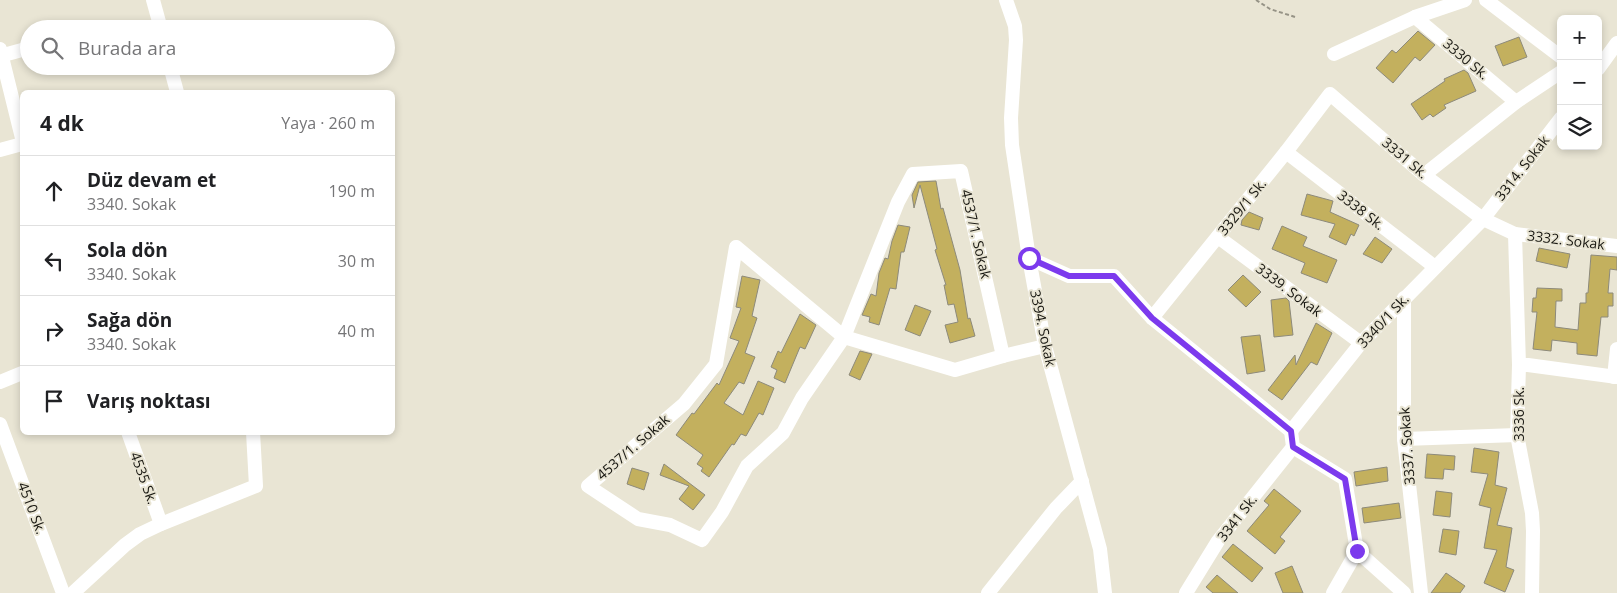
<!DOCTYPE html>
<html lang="tr">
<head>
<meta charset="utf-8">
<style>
  :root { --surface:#fff; --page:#f2f2f2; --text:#202124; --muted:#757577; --line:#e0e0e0 }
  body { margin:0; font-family:"Open Sans",sans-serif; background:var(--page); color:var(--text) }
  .controls { position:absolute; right:15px; top:15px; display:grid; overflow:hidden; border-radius:8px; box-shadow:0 2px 8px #0003 }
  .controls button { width:45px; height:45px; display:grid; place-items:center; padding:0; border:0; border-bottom:1px solid var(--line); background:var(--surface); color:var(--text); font:25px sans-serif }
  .stop { position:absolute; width:15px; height:15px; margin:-11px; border:4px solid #7c3aed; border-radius:50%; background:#fff }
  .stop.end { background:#7c3aed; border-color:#fff; box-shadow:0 1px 5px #0008 }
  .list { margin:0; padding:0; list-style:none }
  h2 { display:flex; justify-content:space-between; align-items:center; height:65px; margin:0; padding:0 20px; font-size:21px }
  h2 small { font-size:16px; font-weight:400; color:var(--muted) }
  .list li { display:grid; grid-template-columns:32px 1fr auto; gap:15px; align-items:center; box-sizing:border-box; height:70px; padding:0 20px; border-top:1px solid var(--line) }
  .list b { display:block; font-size:19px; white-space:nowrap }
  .list p { margin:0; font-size:16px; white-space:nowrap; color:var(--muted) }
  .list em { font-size:16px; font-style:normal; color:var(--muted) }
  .icon { flex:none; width:28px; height:28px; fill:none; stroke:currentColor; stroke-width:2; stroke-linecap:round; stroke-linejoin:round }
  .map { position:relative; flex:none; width:1617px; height:593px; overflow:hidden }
  .search { position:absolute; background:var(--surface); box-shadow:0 2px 8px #0003; left:20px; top:20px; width:375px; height:55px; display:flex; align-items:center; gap:12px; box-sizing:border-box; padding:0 18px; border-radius:28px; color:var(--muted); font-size:19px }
  .panel { position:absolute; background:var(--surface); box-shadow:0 2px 8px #0003; left:20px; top:90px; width:375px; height:345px; border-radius:8px }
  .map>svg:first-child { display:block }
</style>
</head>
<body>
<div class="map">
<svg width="1617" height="593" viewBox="0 0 1617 593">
  <rect width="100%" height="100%" fill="#e9e5d4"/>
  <g fill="#c3b05e" stroke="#8d8a7b">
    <polygon points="1418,31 1435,45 1420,61 1415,57 1393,83 1376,68 1392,50 1396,53"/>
    <polygon points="1519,37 1527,57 1503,66 1495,46"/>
    <polygon points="1464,70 1468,73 1476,91 1444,105 1446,108 1433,117 1430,114 1422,120 1411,104 1445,81 1444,79"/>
    <polygon points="936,181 941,209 943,208 960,270 968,319 970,318 975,336 950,343 945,325 958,322 954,304 948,305 944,285 946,285 935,250 937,249 920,185 914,208 912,195 918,182"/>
    <polygon points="1307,194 1333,201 1330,212 1359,225 1354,236 1351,234 1346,245 1329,237 1335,224 1301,215"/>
    <polygon points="1249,212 1263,218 1259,230 1241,225 1242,220"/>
    <polygon points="898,225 910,227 904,252 901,252 896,289 890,288 879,325 869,322 870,317 862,315 871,294 876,296 879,273 885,258 888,259 892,241"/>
    <polygon points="1282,226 1307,237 1303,246 1337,260 1327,283 1301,273 1305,263 1272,249"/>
    <polygon points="1375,237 1392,249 1382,263 1363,254"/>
    <polygon points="1539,248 1570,254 1567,268 1536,261"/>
    <polygon points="1591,255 1617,257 1617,270 1610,269 1608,293 1613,293 1613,306 1608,306 1608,317 1601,317 1597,356 1577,354 1577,343 1552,340 1551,351 1533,349 1537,312 1532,312 1533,298 1536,298 1537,288 1562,289 1562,301 1556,301 1555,327 1578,330 1580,303 1586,303 1586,293 1588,293"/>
    <polygon points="1243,275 1261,292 1246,307 1228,290"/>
    <polygon points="742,276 760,280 752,316 757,318 745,353 755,357 744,384 739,382 724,403 743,415 758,381 774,388 763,415 759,413 746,436 741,434 734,445 732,444 709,477 701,471 703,468 697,464 703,455 676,435 692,413 694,414 717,383 719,385 739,341 730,338 741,308 736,307"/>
    <polygon points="1286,298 1289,301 1293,335 1274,337 1271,300"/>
    <polygon points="915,305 931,311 920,336 905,330"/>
    <polygon points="800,314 816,325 805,349 800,347 785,383 774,378 777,370 771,367 778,351 781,353"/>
    <polygon points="1316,323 1332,333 1317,365 1311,362 1282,400 1268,390 1295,355 1296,365"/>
    <polygon points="1260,335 1265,371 1247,374 1241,337"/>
    <polygon points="860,351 872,354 860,380 849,375"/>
    <polygon points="1474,448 1499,452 1495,485 1507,488 1497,525 1512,528 1506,567 1514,570 1505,592 1484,583 1497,550 1484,548 1491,508 1479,505 1488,474 1471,472"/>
    <polygon points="1427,454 1455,456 1454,470 1444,469 1443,479 1425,478"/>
    <polygon points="664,464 705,495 693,510 679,499 689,486 660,475"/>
    <polygon points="1387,467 1388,481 1356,486 1354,472"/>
    <polygon points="632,468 649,473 644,490 627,484"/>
    <polygon points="1274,489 1301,511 1280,537 1285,541 1275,554 1247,531 1269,505 1264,501"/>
    <polygon points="1436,491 1452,493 1450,517 1433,515"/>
    <polygon points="1399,503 1401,518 1364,523 1362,508"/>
    <polygon points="1443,529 1459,531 1456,555 1439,552"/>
    <polygon points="1233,544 1263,568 1252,582 1222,557"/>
    <polygon points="1292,566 1303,593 1283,593 1275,573"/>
    <polygon points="1446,573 1465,586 1460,593 1431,593"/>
    <polygon points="1217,575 1238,593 1213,593 1206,587"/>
  </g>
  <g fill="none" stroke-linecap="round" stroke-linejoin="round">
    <polyline stroke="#969386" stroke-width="2" stroke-dasharray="4 2.5" stroke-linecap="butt" points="1256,0 1270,9 1295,17"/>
    <g stroke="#fff" stroke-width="14">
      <polyline points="153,0 161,29"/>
      <polyline points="1006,0 1015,26 1016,40 1011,118 1012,145 1029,258 1045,346 1100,549 1105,593"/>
      <polyline points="1486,0 1561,57"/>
      <polyline points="1415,17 1516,102"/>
      <polyline points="0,49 22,138"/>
      <polyline points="1334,54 1415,17 1465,0"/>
      <polyline points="0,56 29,48"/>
      <polyline points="170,66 177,92"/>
      <polyline points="1598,69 1617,43"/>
      <polyline points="0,150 22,144"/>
      <polyline points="1286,152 1435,267"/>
      <polyline points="1424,175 1516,102 1561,72"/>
      <polyline points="1515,234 1519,365 1517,435 1532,513 1533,531 1532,593"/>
      <polyline points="1218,237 1361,343"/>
      <polyline points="1029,258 1069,276 1114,276 1152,318 1291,431 1293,447 1345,479 1357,551 1404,593"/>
      <polyline points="1404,298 1404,439 1421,593"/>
      <polyline points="1152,318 1286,152 1330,94 1424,175 1483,219 1515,234 1617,246"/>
      <polyline points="844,337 802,398 783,433 747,466 722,512 702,540 670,525 638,519 588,486 684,404 716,364 736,247 844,337 955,370 1003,356 961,171 913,174 898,202 844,337"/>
      <polyline points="1003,356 1045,346"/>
      <polyline points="1519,365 1528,365 1617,377"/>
      <polyline points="1614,377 1617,349"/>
      <polyline points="0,382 22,373"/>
      <polyline points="0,424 63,593"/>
      <polyline points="1291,431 1361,343 1483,219 1561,118"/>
      <polyline points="128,432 161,524"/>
      <polyline points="1404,439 1517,435"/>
      <polyline points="73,593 125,545 140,534 161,524 256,486 253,432"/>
      <polyline points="988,593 1056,508 1082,481"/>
      <polyline points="1186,593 1218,541 1293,447"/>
      <polyline points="1333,593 1357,551"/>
    </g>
  </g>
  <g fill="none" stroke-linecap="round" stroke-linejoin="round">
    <polyline stroke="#7c3aed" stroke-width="6" points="1029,258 1069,276 1114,276 1152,318 1291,431 1293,447 1345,479 1357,551"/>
  </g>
  <g text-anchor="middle" stroke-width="4" stroke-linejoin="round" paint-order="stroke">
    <g font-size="14" fill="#171610" stroke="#e9e5d4">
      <text transform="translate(1466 59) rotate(40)" y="5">3330 Sk.</text>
      <text transform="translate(1405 158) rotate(40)" y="5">3331 Sk.</text>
      <text transform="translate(1522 168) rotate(-52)" y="5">3314. Sokak</text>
      <text transform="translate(1242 207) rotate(-51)" y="5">3329/1 Sk.</text>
      <text transform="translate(1361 210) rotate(38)" y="5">3338 Sk.</text>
      <text transform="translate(976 234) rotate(77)" y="5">4537/1. Sokak</text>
      <text transform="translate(1566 240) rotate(7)" y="5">3332. Sokak</text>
      <text transform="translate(1289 290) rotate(37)" y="5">3339. Sokak</text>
      <text transform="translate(1383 321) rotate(-47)" y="5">3340/1 Sk.</text>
      <text transform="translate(1043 328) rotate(78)" y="5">3394. Sokak</text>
      <text transform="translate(1519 414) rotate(-90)" y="5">3336 Sk.</text>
      <text transform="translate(1407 446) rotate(-94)" y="5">3337. Sokak</text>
      <text transform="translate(633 447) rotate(-41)" y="5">4537/1. Sokak</text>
      <text transform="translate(144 478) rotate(70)" y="5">4535 Sk.</text>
      <text transform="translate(32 508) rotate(69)" y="5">4510 Sk.</text>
      <text transform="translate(1237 518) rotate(-52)" y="5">3341 Sk.</text>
    </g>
  </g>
</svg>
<div class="controls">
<button>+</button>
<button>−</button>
<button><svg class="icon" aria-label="layers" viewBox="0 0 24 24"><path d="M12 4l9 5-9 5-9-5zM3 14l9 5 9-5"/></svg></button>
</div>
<div class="stop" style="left:1029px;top:258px"></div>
<div class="stop end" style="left:1357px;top:551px"></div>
<div class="search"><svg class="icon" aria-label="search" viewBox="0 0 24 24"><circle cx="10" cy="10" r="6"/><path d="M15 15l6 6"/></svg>Burada ara</div>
<section class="panel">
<h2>4 dk<small>Yaya · 260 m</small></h2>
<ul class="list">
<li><svg class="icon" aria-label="ahead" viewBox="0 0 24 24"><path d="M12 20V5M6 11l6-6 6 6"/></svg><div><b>Düz devam et</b><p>3340. Sokak</p></div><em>190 m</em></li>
<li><svg class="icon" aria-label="left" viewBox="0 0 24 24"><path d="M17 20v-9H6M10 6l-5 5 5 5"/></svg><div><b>Sola dön</b><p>3340. Sokak</p></div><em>30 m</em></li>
<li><svg class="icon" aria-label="right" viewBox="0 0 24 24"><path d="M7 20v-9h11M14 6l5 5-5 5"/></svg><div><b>Sağa dön</b><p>3340. Sokak</p></div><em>40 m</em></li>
<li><svg class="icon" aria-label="arrive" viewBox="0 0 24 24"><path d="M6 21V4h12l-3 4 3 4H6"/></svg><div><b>Varış noktası</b></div></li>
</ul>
</section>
</div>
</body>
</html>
